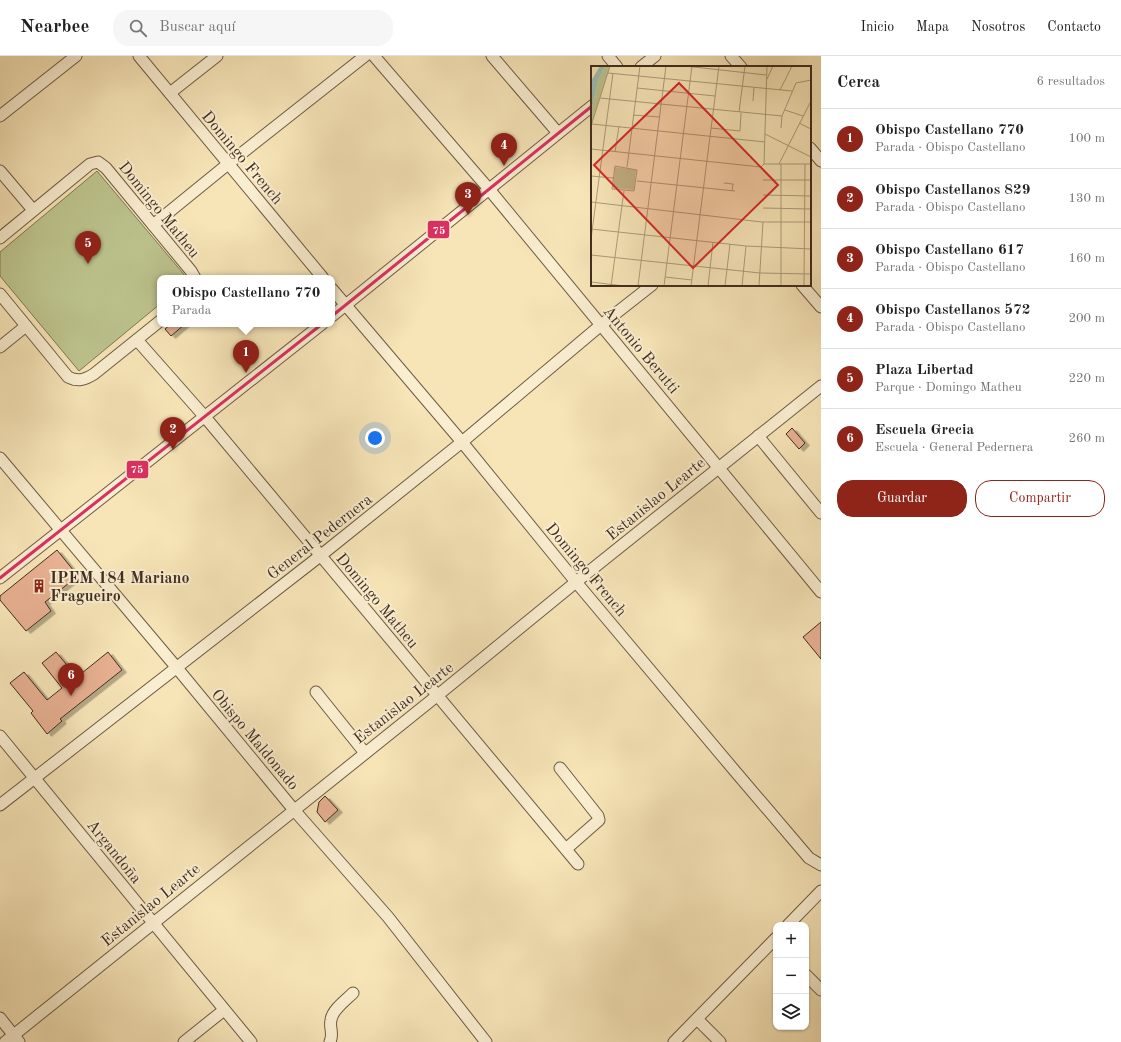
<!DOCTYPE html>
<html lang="es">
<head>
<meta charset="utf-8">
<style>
  :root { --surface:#fff; --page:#f6f6f6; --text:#222; --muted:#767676; --line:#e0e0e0; --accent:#8f2418 }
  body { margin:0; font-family:"Old Standard TT",serif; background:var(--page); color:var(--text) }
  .controls { position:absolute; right:12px; bottom:12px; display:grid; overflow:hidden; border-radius:8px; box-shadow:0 1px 3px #0004 }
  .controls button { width:36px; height:36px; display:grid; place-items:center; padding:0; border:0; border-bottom:1px solid var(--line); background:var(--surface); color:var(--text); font:20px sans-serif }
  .you { position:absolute; left:375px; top:382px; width:14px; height:14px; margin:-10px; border:3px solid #fff; border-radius:50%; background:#1a73e8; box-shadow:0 0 0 6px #1a73e833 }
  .badge { display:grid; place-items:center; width:26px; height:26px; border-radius:50%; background:var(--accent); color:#fff; font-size:13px; font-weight:700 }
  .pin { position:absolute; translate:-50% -33px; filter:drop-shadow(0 1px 2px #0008) }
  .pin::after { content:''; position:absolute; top:21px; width:14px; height:12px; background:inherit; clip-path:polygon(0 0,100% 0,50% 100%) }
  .popup { position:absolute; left:157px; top:219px; width:178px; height:52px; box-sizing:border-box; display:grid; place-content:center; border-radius:8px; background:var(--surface); filter:drop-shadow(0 1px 3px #0005); font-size:13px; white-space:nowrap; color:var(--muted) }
  .popup b { font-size:15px; color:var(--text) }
  .popup::after { content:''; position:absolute; left:50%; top:100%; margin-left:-8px; border:8px solid transparent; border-top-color:var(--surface) }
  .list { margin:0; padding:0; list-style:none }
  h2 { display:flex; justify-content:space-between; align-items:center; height:52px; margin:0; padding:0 16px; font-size:17px }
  h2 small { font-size:13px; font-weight:400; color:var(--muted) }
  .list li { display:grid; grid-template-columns:26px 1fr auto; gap:12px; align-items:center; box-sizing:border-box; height:60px; padding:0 16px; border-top:1px solid var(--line) }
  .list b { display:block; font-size:15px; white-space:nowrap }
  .list p { margin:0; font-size:13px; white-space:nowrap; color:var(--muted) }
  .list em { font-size:13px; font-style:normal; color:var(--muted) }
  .actions { display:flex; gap:8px; padding:12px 16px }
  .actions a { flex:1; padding:9px 0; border:1px solid var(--accent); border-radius:16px; text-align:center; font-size:14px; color:var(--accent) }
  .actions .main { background:var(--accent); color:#fff }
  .icon { flex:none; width:22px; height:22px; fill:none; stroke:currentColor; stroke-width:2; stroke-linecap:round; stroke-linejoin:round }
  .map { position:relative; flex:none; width:821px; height:986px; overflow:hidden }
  header { display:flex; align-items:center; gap:24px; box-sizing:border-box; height:56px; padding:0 20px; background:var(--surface); border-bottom:1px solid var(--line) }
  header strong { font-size:19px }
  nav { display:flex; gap:22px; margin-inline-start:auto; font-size:14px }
  .search { width:280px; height:36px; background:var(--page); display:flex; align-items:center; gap:10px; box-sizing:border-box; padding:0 14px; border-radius:16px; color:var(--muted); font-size:15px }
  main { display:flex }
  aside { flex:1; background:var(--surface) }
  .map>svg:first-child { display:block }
</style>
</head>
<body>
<header>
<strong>Nearbee</strong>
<div class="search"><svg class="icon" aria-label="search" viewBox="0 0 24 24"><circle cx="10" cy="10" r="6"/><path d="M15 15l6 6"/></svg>Buscar aquí</div>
<nav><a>Inicio</a><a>Mapa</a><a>Nosotros</a><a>Contacto</a></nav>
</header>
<main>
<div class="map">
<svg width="821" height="986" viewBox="0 0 821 986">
  <defs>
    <filter id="shadow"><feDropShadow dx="4.5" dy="2.5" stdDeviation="0" flood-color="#0004"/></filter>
  </defs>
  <rect width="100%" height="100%" fill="#f7e5b8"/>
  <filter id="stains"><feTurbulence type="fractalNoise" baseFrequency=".005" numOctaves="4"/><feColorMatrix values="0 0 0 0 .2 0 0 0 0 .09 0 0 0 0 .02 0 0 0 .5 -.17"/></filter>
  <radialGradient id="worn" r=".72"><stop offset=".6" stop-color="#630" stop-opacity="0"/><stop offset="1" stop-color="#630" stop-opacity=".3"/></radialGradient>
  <polygon fill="#bdc48e" stroke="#7e7856" points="97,115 187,222 160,222 160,248 79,315 0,220 0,196"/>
  <g fill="#e8b193" stroke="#402d1f" filter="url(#shadow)">
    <polygon points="171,268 185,268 171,280 165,273"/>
    <polygon points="792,372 805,387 799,393 786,378"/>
    <polygon points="57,494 78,520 45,546 51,555 26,575 0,544 0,540"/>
    <polygon points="821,566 821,603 803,581"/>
    <polygon points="56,596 77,621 108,596 122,614 60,663 62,665 47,678 31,657 33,655 10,627 24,616 47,644 62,632 42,607"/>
    <polygon points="325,740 338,754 325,766 317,756 319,746"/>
  </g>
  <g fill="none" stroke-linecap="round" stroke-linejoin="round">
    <g stroke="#6e5b45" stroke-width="13">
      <g id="minor">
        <polyline points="139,0 323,222"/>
        <polyline points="374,0 488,132 821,536"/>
        <polyline points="492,0 558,77"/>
        <polyline points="608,0 617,11"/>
        <polyline points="731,0 741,11"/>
        <polyline points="641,11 655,0"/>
        <polyline points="170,37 217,0"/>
        <polyline points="0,60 76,0"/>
        <polyline points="810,92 821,105"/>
        <polyline points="0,115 33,154"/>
        <polyline points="153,169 228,108 365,0"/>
        <polyline points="0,182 90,108 98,106 106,112 191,215 195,222"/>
        <polyline points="802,229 821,251"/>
        <polyline points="332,233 462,386 576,526 734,714 809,802 821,809"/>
        <path d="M0 238 68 321C78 326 84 324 94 318L160 265"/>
        <polyline points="332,260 592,50"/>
        <polyline points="137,284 205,361 578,808"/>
        <polyline points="0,291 26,270"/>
        <polyline points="758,380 821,457"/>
        <polyline points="0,402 177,612 294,754 388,861 486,986"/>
        <polyline points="0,522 322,268"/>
        <polyline points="316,636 365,697"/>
        <polyline points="0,680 251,986"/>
        <polyline points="560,712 598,760 599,764 566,793"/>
        <polyline points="0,749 320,500 462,386 601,269 652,229"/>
        <polyline points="788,869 821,835"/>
        <polyline points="806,919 821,934"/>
        <polyline points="0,962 19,986"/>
        <polyline points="697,963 720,986"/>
        <polyline points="5,986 438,639 576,526 821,330"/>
        <polyline points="184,986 224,954"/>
        <path d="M330 986C334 977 329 972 331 964 332 954 346 944 353 937"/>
        <polyline points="674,986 776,882"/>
      </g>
    </g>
    <use href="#minor" stroke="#faeed1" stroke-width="11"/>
    <g stroke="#faeed1" stroke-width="6">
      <g id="bus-1">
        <polyline points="332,260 592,50"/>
        <polyline points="0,522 322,268"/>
      </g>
    </g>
    <use href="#bus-1" stroke="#d93062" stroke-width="3"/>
  </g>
  <defs>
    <g id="building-bare" transform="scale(1.08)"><path d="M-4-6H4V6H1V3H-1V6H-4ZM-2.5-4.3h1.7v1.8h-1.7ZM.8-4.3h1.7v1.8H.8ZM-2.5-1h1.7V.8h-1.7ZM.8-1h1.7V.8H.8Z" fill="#8f2418" stroke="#faeed1" stroke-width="2.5" paint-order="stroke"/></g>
  </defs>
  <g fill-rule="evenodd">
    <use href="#building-bare" x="39" y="530"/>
  </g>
  <g text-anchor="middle" stroke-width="4" stroke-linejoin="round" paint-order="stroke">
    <g font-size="16" fill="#402d1f" stroke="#faeed1">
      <text transform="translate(243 101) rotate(50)" y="6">Domingo French</text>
      <text transform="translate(160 153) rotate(51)" y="6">Domingo Matheu</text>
      <text transform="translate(642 293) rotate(50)" y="6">Antonio Berutti</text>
      <text transform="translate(655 442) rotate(-39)" y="6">Estanislao Learte</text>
      <text transform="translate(319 480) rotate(-38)" y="6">General Pedernera</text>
      <text transform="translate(587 513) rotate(50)" y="6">Domingo French</text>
      <text transform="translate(378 544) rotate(50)" y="6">Domingo Matheu</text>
      <text transform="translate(403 646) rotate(-38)" y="6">Estanislao Learte</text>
      <text transform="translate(256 683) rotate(50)" y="6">Obispo Maldonado</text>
      <text transform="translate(115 795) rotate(51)" y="6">Argandoña</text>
      <text transform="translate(150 848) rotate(-39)" y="6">Estanislao Learte</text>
    </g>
    <g font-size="16" font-weight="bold" fill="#402d1f" stroke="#faeed1" text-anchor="start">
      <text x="50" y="527">IPEM 184 Mariano<tspan x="50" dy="18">Fragueiro</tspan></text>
    </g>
  </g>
  <g transform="translate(591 10)">
    <rect width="220" height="220" fill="#f7e5b8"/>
    <path d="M14 0H19L0 60V46L7 15ZM24 101 45 104 43 124 22 122Z" fill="#bdc48e"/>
    <path d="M9 0H14L7 15 0 46V15Z" fill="#9ebeb4"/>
    <path fill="none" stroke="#ae9b7b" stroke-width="1" d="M94 0 175 9M17 7 201 25M176 13 182 0M46 22 124 30M189 24 201 0M9 32 191 50M162 35 163 21M194 44 212 50M148 46 154 0M42 49 69 51M208 57 220 63M1 58 174 76M0 60 19 0M120 62 149 65 150 47M190 62 191 50 205 17 220 14M174 68 220 91M0 83 170 101 173 98 176 0M24 86 28 60M173 98H220M188 98 220 35M24 100 46 104 43 125 21 123ZM36 101 49 0M0 110 22 112M172 114H220M46 115 144 125M133 117 142 118 141 125M172 129 220 130M0 136 171 156H220M172 142 220 143M0 163 155 180 220 183M0 173 22 7M0 189 169 207 220 208M74 211 101 214M0 216 33 220M20 220 33 125M47 220 75 0M73 220 101 0M100 220 128 0M117 220 122 176M134 220 139 178M151 220 155 180M168 220 172 156M190 220V98M213 220 214 98"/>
    <path fill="#d62828" fill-opacity="0.15" stroke="#d62828" stroke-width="2" d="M88 17 187 119 102 202 3 99Z"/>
    <rect width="220" height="220" fill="none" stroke="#402d1f" stroke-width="2"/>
  </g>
  <g stroke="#faeed1" stroke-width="1.5">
    <rect x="427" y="164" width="23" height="19" rx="4" fill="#d93062"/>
    <rect x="126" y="404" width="23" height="19" rx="4" fill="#d93062"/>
  </g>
  <g font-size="11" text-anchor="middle" font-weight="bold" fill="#fff">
    <text x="439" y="178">75</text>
    <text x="137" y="417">75</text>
  </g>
  <rect width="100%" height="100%" filter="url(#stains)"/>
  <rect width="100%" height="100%" fill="url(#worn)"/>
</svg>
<div class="controls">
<button>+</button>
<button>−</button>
<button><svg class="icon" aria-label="layers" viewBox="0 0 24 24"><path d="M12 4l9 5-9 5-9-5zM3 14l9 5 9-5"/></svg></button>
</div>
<div class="you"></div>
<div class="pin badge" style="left:246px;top:317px">1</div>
<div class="popup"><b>Obispo Castellano 770</b>Parada</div>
<div class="pin badge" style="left:173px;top:394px">2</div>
<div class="pin badge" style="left:468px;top:159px">3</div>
<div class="pin badge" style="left:504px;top:110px">4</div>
<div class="pin badge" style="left:88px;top:208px">5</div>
<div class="pin badge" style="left:71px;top:640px">6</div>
</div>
<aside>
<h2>Cerca<small>6 resultados</small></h2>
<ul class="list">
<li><span class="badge">1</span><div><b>Obispo Castellano 770</b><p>Parada · Obispo Castellano</p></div><em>100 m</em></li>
<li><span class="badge">2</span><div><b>Obispo Castellanos 829</b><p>Parada · Obispo Castellano</p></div><em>130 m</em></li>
<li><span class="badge">3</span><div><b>Obispo Castellano 617</b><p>Parada · Obispo Castellano</p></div><em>160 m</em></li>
<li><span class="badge">4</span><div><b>Obispo Castellanos 572</b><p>Parada · Obispo Castellano</p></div><em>200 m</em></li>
<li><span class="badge">5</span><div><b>Plaza Libertad</b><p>Parque · Domingo Matheu</p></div><em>220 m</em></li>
<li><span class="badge">6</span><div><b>Escuela Grecia</b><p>Escuela · General Pedernera</p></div><em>260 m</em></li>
</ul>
<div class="actions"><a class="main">Guardar</a><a>Compartir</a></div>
</aside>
</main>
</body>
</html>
